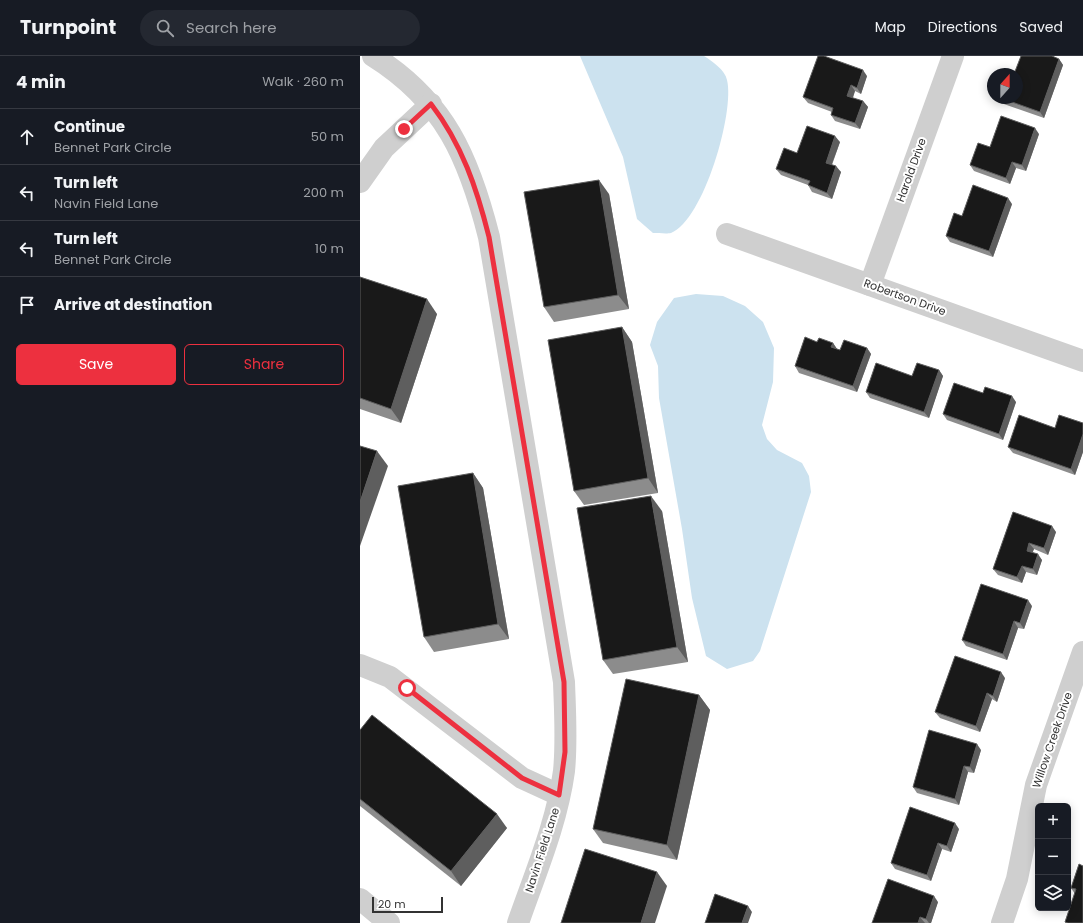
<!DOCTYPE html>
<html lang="en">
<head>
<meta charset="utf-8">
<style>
  :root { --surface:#171b24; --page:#242831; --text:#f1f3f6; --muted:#9ea1a6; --line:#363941; --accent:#ed303f }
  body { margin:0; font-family:Poppins,sans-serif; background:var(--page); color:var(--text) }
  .controls { position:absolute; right:12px; bottom:12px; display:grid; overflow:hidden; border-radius:6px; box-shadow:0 2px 10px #0003 }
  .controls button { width:36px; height:36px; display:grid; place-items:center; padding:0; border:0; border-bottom:1px solid var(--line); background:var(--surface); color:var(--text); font:20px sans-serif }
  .compass { position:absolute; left:627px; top:12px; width:36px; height:36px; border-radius:50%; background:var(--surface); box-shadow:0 2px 10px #0003; rotate:21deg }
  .scale { position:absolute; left:12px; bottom:10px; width:71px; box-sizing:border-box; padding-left:4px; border:2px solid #323232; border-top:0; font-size:11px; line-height:14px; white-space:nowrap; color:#323232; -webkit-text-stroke:3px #fff; paint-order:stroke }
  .stop { position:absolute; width:12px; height:12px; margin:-9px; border:3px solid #ed303f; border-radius:50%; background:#fff }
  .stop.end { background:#ed303f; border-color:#fff; box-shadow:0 1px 4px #0008 }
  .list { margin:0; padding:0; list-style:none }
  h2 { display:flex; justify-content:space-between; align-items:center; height:52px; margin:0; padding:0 16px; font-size:17px }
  h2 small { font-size:13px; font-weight:400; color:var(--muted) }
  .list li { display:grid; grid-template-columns:26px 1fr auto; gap:12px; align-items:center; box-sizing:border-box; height:56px; padding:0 16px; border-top:1px solid var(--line) }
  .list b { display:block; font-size:15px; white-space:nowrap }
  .list p { margin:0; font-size:13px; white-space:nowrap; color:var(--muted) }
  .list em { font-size:13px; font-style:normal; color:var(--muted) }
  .actions { display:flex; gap:8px; padding:12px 16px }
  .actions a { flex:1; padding:9px 0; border:1px solid var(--accent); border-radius:6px; text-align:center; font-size:14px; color:var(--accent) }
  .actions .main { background:var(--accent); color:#fff }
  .icon { flex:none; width:22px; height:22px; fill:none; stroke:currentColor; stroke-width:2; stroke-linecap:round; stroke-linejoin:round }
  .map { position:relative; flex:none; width:723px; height:867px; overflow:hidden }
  header { display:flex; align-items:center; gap:24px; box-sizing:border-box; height:56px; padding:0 20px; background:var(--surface); border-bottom:1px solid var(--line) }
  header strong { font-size:19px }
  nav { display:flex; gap:22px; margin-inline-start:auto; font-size:14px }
  .search { width:280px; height:36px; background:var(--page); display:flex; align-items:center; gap:10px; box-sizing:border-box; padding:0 14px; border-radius:22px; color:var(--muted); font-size:15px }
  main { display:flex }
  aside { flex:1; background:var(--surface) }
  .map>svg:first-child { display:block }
</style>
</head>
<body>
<header>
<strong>Turnpoint</strong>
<div class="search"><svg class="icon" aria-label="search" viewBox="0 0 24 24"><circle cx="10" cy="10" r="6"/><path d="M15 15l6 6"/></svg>Search here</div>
<nav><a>Map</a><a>Directions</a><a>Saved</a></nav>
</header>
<main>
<aside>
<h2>4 min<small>Walk · 260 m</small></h2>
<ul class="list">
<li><svg class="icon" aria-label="ahead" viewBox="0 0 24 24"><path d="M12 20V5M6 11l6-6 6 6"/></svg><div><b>Continue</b><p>Bennet Park Circle</p></div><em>50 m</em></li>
<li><svg class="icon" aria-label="left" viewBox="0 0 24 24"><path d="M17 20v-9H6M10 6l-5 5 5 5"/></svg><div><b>Turn left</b><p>Navin Field Lane</p></div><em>200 m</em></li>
<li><svg class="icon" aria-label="left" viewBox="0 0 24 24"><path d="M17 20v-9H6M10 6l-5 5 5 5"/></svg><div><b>Turn left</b><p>Bennet Park Circle</p></div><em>10 m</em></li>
<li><svg class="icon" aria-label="arrive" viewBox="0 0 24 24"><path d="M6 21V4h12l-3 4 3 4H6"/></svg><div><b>Arrive at destination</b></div></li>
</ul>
<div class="actions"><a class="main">Save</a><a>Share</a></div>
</aside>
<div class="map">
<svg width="723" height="867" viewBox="0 0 723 867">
  <rect width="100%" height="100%" fill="#fff"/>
  <g fill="#cce2ef">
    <path d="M220 0H344C352 5 365 14 367 24 375 55 344 164 311 177 307 178 298 177 293 177L277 163 263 101Z"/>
    <polygon points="336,238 363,240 385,250 403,266 414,292 413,326 402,369 407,383 417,394 442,407 449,420 451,436 400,595 393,605 367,613 346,600 332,542 322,473 299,342 298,310 290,289 297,266 314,242"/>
  </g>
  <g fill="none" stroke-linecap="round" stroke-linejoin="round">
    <g stroke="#cfcfcf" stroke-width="22">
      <path d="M13 0C85 45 109 102 129 181L204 626C205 656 207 685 204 715 197 767 175 818 158 867"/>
      <polyline points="0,126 24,92 71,48"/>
      <polyline points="367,178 723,305"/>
      <polyline points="510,229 593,0"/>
      <polyline points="0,609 30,621 162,722 199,739"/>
      <polyline points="0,843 29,867"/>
      <polyline points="642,867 657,823 676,729 723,596"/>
    </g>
  </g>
  <g fill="#8c8c8c">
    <polygon points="699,3 703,9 684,62 641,47 638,42 657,42"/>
    <polygon points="507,20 501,38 495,35 493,42 503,45 508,51 500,73 475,65 471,59 472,56 448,47 443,41"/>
    <polygon points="679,78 666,115 656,112 650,128 614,115 610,109 630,91"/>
    <polygon points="480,86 472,109 481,116 472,143 452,136 448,129 421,119 416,113 437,97"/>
    <polygon points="249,138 269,253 194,266 184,251"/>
    <polygon points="652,148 633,201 590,186 586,180 602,160"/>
    <polygon points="0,221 77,258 41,367 0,353"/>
    <polygon points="262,271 272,286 298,437 224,449 214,435"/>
    <polygon points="457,286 473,287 477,293 480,294 507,292 511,298 497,336 439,317 435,310"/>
    <polygon points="579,314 583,320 569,362 510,342 506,336 552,320"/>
    <polygon points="623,337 656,346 643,384 587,364 583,358"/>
    <polygon points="723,367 723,396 715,419 653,397 648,391 695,372"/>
    <polygon points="113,417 123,432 149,583 74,596 64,581"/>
    <polygon points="302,455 328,606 253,618 243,604"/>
    <polygon points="653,456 696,476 688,499 674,493 672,496 682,504 677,519 666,516 662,527 638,519 633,513"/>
    <polygon points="672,550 664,573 658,572 647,604 606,590 602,584"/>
    <polygon points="645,622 637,646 632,643 620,676 580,662 575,656"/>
    <polygon points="339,639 350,654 317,804 243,787 233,773"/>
    <polygon points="0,674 147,772 101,830 0,750"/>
    <polygon points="621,694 614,717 608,716 599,749 557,737 553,731"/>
    <polygon points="599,773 591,796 582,793 571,825 535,813 531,807"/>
    <polygon points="719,808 723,867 706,867 705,866 715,838 711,832"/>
    <polygon points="578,846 571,867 512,867"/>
  </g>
  <g fill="#5e5e5e">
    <polygon points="699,3 703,9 684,62 680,56"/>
    <polygon points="503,14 507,20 501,38 497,32"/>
    <polygon points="491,29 495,35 491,46 487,40"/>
    <polygon points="503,45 508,51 500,73 495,67"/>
    <polygon points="675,72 679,78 666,115 662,109"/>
    <polygon points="475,80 480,86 470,113 466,107"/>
    <polygon points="652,106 656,112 650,128 646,122"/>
    <polygon points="476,110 481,116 472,143 467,137"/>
    <polygon points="239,124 249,138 269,253 258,239"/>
    <polygon points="648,142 652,148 633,201 629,195"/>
    <polygon points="67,243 77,258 41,367 31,353"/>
    <polygon points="262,271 272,286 298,437 288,422"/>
    <polygon points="473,287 477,293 471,291"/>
    <polygon points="507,292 511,298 497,336 493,330"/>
    <polygon points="579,314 583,320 569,362 564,356"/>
    <polygon points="652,340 656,346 643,384 639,378"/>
    <polygon points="723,378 723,396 715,419 711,413"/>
    <polygon points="17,395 28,410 0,490 0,446"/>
    <polygon points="113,417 123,432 149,583 138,568"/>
    <polygon points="291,440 302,455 328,606 317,591"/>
    <polygon points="692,470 696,476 688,499 684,492"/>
    <polygon points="669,487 674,493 671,501 667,495"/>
    <polygon points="678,498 682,504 677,519 673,513"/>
    <polygon points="662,510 666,516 662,527 657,521"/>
    <polygon points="668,544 672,550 664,573 660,567"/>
    <polygon points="654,565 658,572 647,604 643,598"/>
    <polygon points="641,616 645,622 637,646 633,640"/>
    <polygon points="627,637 632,643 620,676 616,670"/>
    <polygon points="339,639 350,654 317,804 307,789"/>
    <polygon points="617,688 621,694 614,717 610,711"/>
    <polygon points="604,710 608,716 599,749 595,743"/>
    <polygon points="137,758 147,772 101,830 91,815"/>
    <polygon points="595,767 599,773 591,796 587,790"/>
    <polygon points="578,787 582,793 571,825 567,819"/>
    <polygon points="297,816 307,830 295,867 281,867"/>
    <polygon points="574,840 578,846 571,867 569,867 566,863"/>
    <polygon points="388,850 392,856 388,867 382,867"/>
    <polygon points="560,861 565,867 558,867"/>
  </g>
  <g fill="#191919" stroke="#5e5e5e">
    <polygon points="458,0 464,0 503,14 497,32 491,29 487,40 503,45 495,67 471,59 473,52 443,41"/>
    <polygon points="661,0 692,0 699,3 680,56 641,42 657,42 657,18 654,18"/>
    <polygon points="641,60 675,72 662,109 652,106 646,122 610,109 618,87 630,91"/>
    <polygon points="447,70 475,80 466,107 476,110 467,137 448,129 450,125 416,113 424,92 437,97"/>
    <polygon points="239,124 258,239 184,251 164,136"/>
    <polygon points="613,129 648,142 629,195 586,180 594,157 602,160"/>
    <polygon points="0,221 67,243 31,353 0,342"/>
    <polygon points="262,271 288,422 214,435 188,284"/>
    <polygon points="445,281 457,286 459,282 473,287 471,291 480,294 484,284 507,292 493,330 435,310"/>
    <polygon points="516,307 552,320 557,307 579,314 564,356 506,336"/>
    <polygon points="594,327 623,337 625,331 652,340 639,378 583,358"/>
    <polygon points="659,359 695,372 699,359 723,367 723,378 711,413 648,391"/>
    <polygon points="0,390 17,395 0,446"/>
    <polygon points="113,417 138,568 64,581 38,430"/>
    <polygon points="291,440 317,591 243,604 217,452"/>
    <polygon points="653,456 692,470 684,492 669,487 667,495 678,498 673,513 662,510 657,521 633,513"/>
    <polygon points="621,528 668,544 660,567 654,565 643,598 602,584"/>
    <polygon points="595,600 641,616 633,640 627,637 616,670 575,656"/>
    <polygon points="266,623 339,639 307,789 233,773"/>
    <polygon points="12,659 137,758 91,815 0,743 0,674"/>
    <polygon points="569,674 617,688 610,711 604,710 595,743 553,731"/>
    <polygon points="550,751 595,767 587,790 578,787 567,819 531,807"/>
    <polygon points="225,793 297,816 281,867 201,867"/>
    <polygon points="719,808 723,810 723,867 708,867 705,866 716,833 711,832"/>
    <polygon points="528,823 574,840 566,863 560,861 558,867 512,867"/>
    <polygon points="355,838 388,850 382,867 345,867"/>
  </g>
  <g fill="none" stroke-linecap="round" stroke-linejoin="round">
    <path stroke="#ed303f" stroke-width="5" d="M44 73 71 48C102 88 117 133 129 181L204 626 205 696 199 739 162 722 47 632"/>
  </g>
  <g text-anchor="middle" stroke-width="4" stroke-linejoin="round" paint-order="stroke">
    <g font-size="11" fill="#323232" stroke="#fff">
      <text transform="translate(551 114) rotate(-70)" y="4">Harold Drive</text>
      <text transform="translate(545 241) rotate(20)" y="4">Robertson Drive</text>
      <text transform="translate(692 684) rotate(-71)" y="4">Willow Creek Drive</text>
      <text transform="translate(182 794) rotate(-72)" y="4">Navin Field Lane</text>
    </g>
  </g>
</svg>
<div class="controls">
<button>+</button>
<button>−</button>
<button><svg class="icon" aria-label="layers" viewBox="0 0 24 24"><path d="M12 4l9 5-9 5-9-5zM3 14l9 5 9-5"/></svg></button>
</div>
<svg class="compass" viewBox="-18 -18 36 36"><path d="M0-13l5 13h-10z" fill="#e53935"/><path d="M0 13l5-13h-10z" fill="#9ea1a6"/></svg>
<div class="scale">20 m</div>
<div class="stop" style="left:47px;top:632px"></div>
<div class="stop end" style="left:44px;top:73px"></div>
</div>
</main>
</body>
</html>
